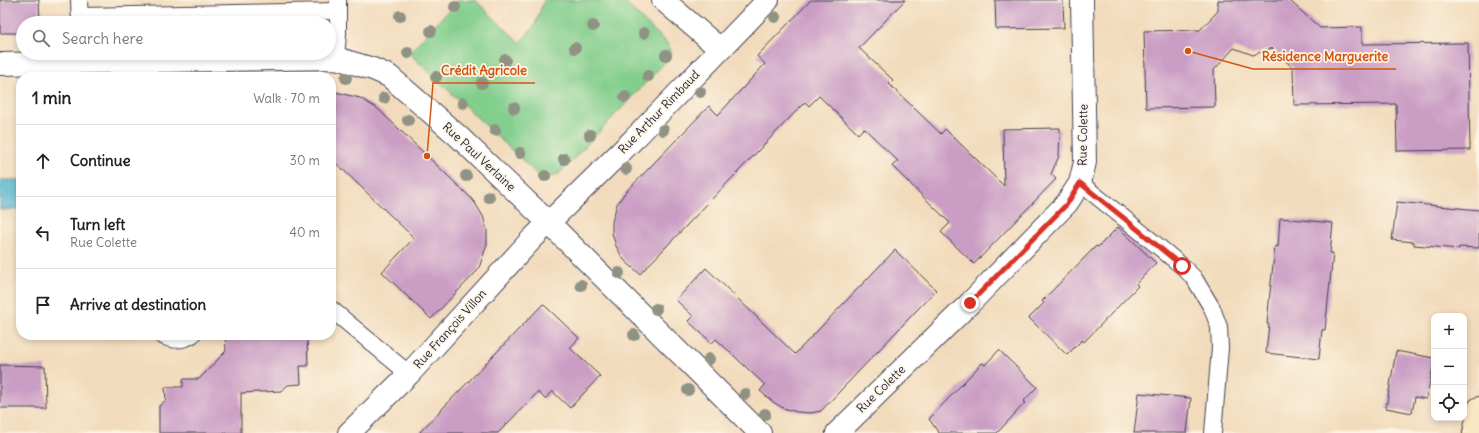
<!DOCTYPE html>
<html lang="en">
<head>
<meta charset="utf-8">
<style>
  :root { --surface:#fff; --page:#f2f2f2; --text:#222; --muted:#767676; --line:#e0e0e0 }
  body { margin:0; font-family:Delius,sans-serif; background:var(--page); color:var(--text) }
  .controls { position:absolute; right:12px; bottom:12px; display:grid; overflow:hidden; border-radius:8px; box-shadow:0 2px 6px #0003 }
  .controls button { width:36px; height:36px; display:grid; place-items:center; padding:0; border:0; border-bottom:1px solid var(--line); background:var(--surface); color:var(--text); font:20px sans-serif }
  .stop { position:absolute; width:12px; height:12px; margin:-9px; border:3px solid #d93025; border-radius:50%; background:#fff }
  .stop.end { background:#d93025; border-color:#fff; box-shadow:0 1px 4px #0008 }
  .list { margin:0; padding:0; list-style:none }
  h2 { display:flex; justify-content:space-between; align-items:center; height:52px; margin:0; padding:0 16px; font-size:17px }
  h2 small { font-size:13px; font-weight:400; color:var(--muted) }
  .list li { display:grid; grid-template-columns:26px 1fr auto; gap:12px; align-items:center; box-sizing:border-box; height:72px; padding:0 16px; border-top:1px solid var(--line) }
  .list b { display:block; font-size:15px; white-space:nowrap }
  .list p { margin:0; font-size:13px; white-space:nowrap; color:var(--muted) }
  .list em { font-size:13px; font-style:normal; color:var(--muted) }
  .icon { flex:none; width:22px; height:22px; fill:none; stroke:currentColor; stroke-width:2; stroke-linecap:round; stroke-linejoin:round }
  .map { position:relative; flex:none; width:1479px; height:433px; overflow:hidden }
  .search { position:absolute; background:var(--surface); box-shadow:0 2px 6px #0003; left:16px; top:16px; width:320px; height:44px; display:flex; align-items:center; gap:10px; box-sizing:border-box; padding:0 14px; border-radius:22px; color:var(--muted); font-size:15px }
  .panel { position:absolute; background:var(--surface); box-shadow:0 2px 6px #0003; left:16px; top:72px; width:320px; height:268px; border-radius:16px }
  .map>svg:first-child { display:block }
</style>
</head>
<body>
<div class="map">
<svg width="1479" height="433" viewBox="0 0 1479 433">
  <rect width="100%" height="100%" fill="#fcf5e5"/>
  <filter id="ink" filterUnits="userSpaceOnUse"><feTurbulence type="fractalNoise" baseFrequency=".025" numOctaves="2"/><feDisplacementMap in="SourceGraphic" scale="8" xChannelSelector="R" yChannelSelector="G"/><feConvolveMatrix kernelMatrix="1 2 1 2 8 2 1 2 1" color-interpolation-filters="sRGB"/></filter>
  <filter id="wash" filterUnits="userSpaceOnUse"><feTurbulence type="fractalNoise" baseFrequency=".012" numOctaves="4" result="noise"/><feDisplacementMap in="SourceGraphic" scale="16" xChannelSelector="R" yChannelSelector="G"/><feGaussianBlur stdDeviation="0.9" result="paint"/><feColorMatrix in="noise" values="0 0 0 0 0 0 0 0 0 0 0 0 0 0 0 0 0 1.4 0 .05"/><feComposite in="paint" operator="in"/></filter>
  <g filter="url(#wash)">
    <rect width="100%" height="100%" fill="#f2dbbc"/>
    <path fill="#82ce8d" stroke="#527864" d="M458 0H475L520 43 535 25 544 0H622L668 44 670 51 669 58 560 173C551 178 547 178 538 175L409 53Z"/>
    <polygon fill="#4fb4ce" stroke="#386b84" points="0,180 21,180 21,209 0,210"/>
    <g id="blocks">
      <g fill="#ca9dc5">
        <polygon points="0,0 39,0 40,23 23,23 23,33 0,33"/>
        <polygon points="811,0 905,0 859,48 893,80 889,84 941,134 945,129 1004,186 1003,129 1060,128 1059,156 1051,174 1056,179 974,264 941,232 950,223 892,166 898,161 864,128 858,134 819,96 809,106 805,102 640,274 624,260 616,246 612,233 612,222 617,204 624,194 709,106 718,115 765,64 757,56"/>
        <polygon points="995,0 1063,0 1064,28 996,29"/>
        <polygon points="1218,0 1289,0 1320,28 1362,27 1362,44 1468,43 1470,150 1397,151 1396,104 1294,105 1293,68 1272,48 1253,55 1234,48 1214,70 1215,107 1146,108 1144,31 1200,30 1218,11"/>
        <polygon points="331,91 360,98 378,109 469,196 475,203 483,216 487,230 487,244 480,265 477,271 431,319 382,272 414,238 331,158"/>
        <polygon points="1397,202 1479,210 1479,248 1459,247 1459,249 1414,245 1414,242 1392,240"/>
        <polygon points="1280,218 1333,223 1330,253 1333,253 1325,330 1322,330 1319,359 1266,353 1269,324 1267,324 1270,292 1275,246 1278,247"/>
        <polygon points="1118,227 1156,263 1136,284 1138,286 1084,342 1082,340 1067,355 1029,318 1044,303 1042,301 1096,246 1098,247"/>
        <polygon points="895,250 936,290 821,411 811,413 797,412 783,408 773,402 760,391 765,385 716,339 712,343 688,321 693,316 676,300 706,268 795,354"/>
        <polygon points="543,304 579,338 570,348 600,376 570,408 552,391 545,399 538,392 498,433 419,433"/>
        <polygon points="225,335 307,335 308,366 300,366 301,384 288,385 281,391 241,393 241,433 159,433 159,406 166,400 165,387 183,387 183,379 199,379 226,351"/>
        <polygon points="999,350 1037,387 1023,402 1025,403 997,433 939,433 929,419 982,363 985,365"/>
        <polygon points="1396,351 1434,358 1434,363 1426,399 1415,397 1412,413 1386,408"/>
        <polygon points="0,365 45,366 46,408 0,408"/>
        <polygon points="1139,393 1191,398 1187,433 1134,433"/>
      </g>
    </g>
  </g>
  <g filter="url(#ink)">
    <use href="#blocks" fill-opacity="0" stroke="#413e4e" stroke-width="1"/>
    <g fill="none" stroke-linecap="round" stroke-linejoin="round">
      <g stroke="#413e4e" stroke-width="18">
        <g id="service">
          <polyline points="79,0 80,23"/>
          <polyline points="80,16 338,11"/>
          <polyline points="336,58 338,34 338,0"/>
          <polyline points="1080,183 1125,219 1182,266 1194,278 1212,308 1219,327 1220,348 1213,433"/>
          <polyline points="331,309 409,374"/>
          <path d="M161 335C171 341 182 341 192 335"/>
        </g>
      </g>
      <g stroke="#413e4e" stroke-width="24">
        <g id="minor">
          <polyline points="663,0 720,49"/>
          <polyline points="0,64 336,58 373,69 389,76 458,136 549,223 760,433"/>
          <polyline points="349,433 409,374 531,240 635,138 768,0"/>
          <polyline points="837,433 970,303 1067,203 1080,183 1085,162 1082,0"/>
        </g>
      </g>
      <g stroke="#413e4e" stroke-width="24">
        <polyline id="secondary" points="1474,433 1479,408"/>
      </g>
      <use href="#service" stroke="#fff" stroke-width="16"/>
      <use href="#minor" stroke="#fff" stroke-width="22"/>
      <use href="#secondary" stroke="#fae7c3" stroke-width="22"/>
    </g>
    <g fill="#909283">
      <circle cx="455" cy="7" r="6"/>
      <circle cx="400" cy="16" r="6"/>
      <circle cx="775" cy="17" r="6"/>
      <circle cx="593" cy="26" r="6"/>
      <circle cx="431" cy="31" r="6"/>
      <circle cx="644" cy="33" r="6"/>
      <circle cx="575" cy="48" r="6"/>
      <circle cx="408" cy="53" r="6"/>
      <circle cx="666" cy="55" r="6"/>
      <circle cx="505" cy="60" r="6"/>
      <circle cx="648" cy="76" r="6"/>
      <circle cx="436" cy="77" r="6"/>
      <circle cx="346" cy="78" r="6"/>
      <circle cx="482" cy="83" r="6"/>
      <circle cx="700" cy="92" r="6"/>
      <circle cx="625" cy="97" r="6"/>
      <circle cx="384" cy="98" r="6"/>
      <circle cx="463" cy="103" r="6"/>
      <circle cx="514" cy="108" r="6"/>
      <circle cx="408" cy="120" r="6"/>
      <circle cx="495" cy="130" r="6"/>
      <circle cx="663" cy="130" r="6"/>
      <circle cx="590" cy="135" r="6"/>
      <circle cx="520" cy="153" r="6"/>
      <circle cx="564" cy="159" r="6"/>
      <circle cx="626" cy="169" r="6"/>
      <circle cx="466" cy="176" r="6"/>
      <circle cx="545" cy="176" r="6"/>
      <circle cx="489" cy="197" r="6"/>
      <circle cx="619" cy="273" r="6"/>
      <circle cx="581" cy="285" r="6"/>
      <circle cx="656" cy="309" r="6"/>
      <circle cx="634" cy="335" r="6"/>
      <circle cx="709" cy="359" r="6"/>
      <circle cx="688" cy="390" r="6"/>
      <circle cx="745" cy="394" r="6"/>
      <circle cx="765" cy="414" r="6"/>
    </g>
  </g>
  <g fill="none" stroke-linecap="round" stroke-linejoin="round" filter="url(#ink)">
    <polyline stroke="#d93025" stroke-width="5" points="970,303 1067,204 1080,183 1125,219 1182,266"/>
  </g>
  <g text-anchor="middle" stroke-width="3.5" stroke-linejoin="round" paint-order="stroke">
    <g font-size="12" fill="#22223b" stroke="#fcf5e5">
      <text transform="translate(659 112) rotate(-46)" y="4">Rue Arthur Rimbaud</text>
      <text transform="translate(1083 135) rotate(-89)" y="4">Rue Colette</text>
      <text transform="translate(479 157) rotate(43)" y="4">Rue Paul Verlaine</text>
      <text transform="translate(450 329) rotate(-48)" y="4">Rue François Villon</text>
      <text transform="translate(881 389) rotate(-44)" y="4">Rue Colette</text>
    </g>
  </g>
  <path fill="none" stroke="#d45411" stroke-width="1.5" d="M1188 51L1253 69H1396M427 156L433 83H535"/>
  <g fill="#d45411" stroke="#fcf5e5" stroke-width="1.5">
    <circle cx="1188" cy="51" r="4"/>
    <circle cx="427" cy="156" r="4"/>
  </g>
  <g font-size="13" text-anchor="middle" font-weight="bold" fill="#d45411" stroke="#fcf5e5" stroke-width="3.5" stroke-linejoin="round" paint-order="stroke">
    <text x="1325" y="61">Résidence Marguerite</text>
    <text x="484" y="75">Crédit Agricole</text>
  </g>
</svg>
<div class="controls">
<button>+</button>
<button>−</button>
<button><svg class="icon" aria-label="locate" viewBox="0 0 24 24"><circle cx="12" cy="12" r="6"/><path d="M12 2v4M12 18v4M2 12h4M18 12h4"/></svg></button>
</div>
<div class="stop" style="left:1182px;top:266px"></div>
<div class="stop end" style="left:970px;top:303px"></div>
<div class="search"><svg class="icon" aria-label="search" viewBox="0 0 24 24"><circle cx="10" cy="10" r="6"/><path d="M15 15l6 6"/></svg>Search here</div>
<section class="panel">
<h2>1 min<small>Walk · 70 m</small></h2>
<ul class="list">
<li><svg class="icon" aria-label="ahead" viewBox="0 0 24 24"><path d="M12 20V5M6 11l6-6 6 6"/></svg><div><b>Continue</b></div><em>30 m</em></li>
<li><svg class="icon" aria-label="left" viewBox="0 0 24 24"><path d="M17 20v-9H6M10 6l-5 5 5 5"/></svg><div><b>Turn left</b><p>Rue Colette</p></div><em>40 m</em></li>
<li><svg class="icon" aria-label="arrive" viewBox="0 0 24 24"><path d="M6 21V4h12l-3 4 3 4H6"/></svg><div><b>Arrive at destination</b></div></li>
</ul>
</section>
</div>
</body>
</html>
